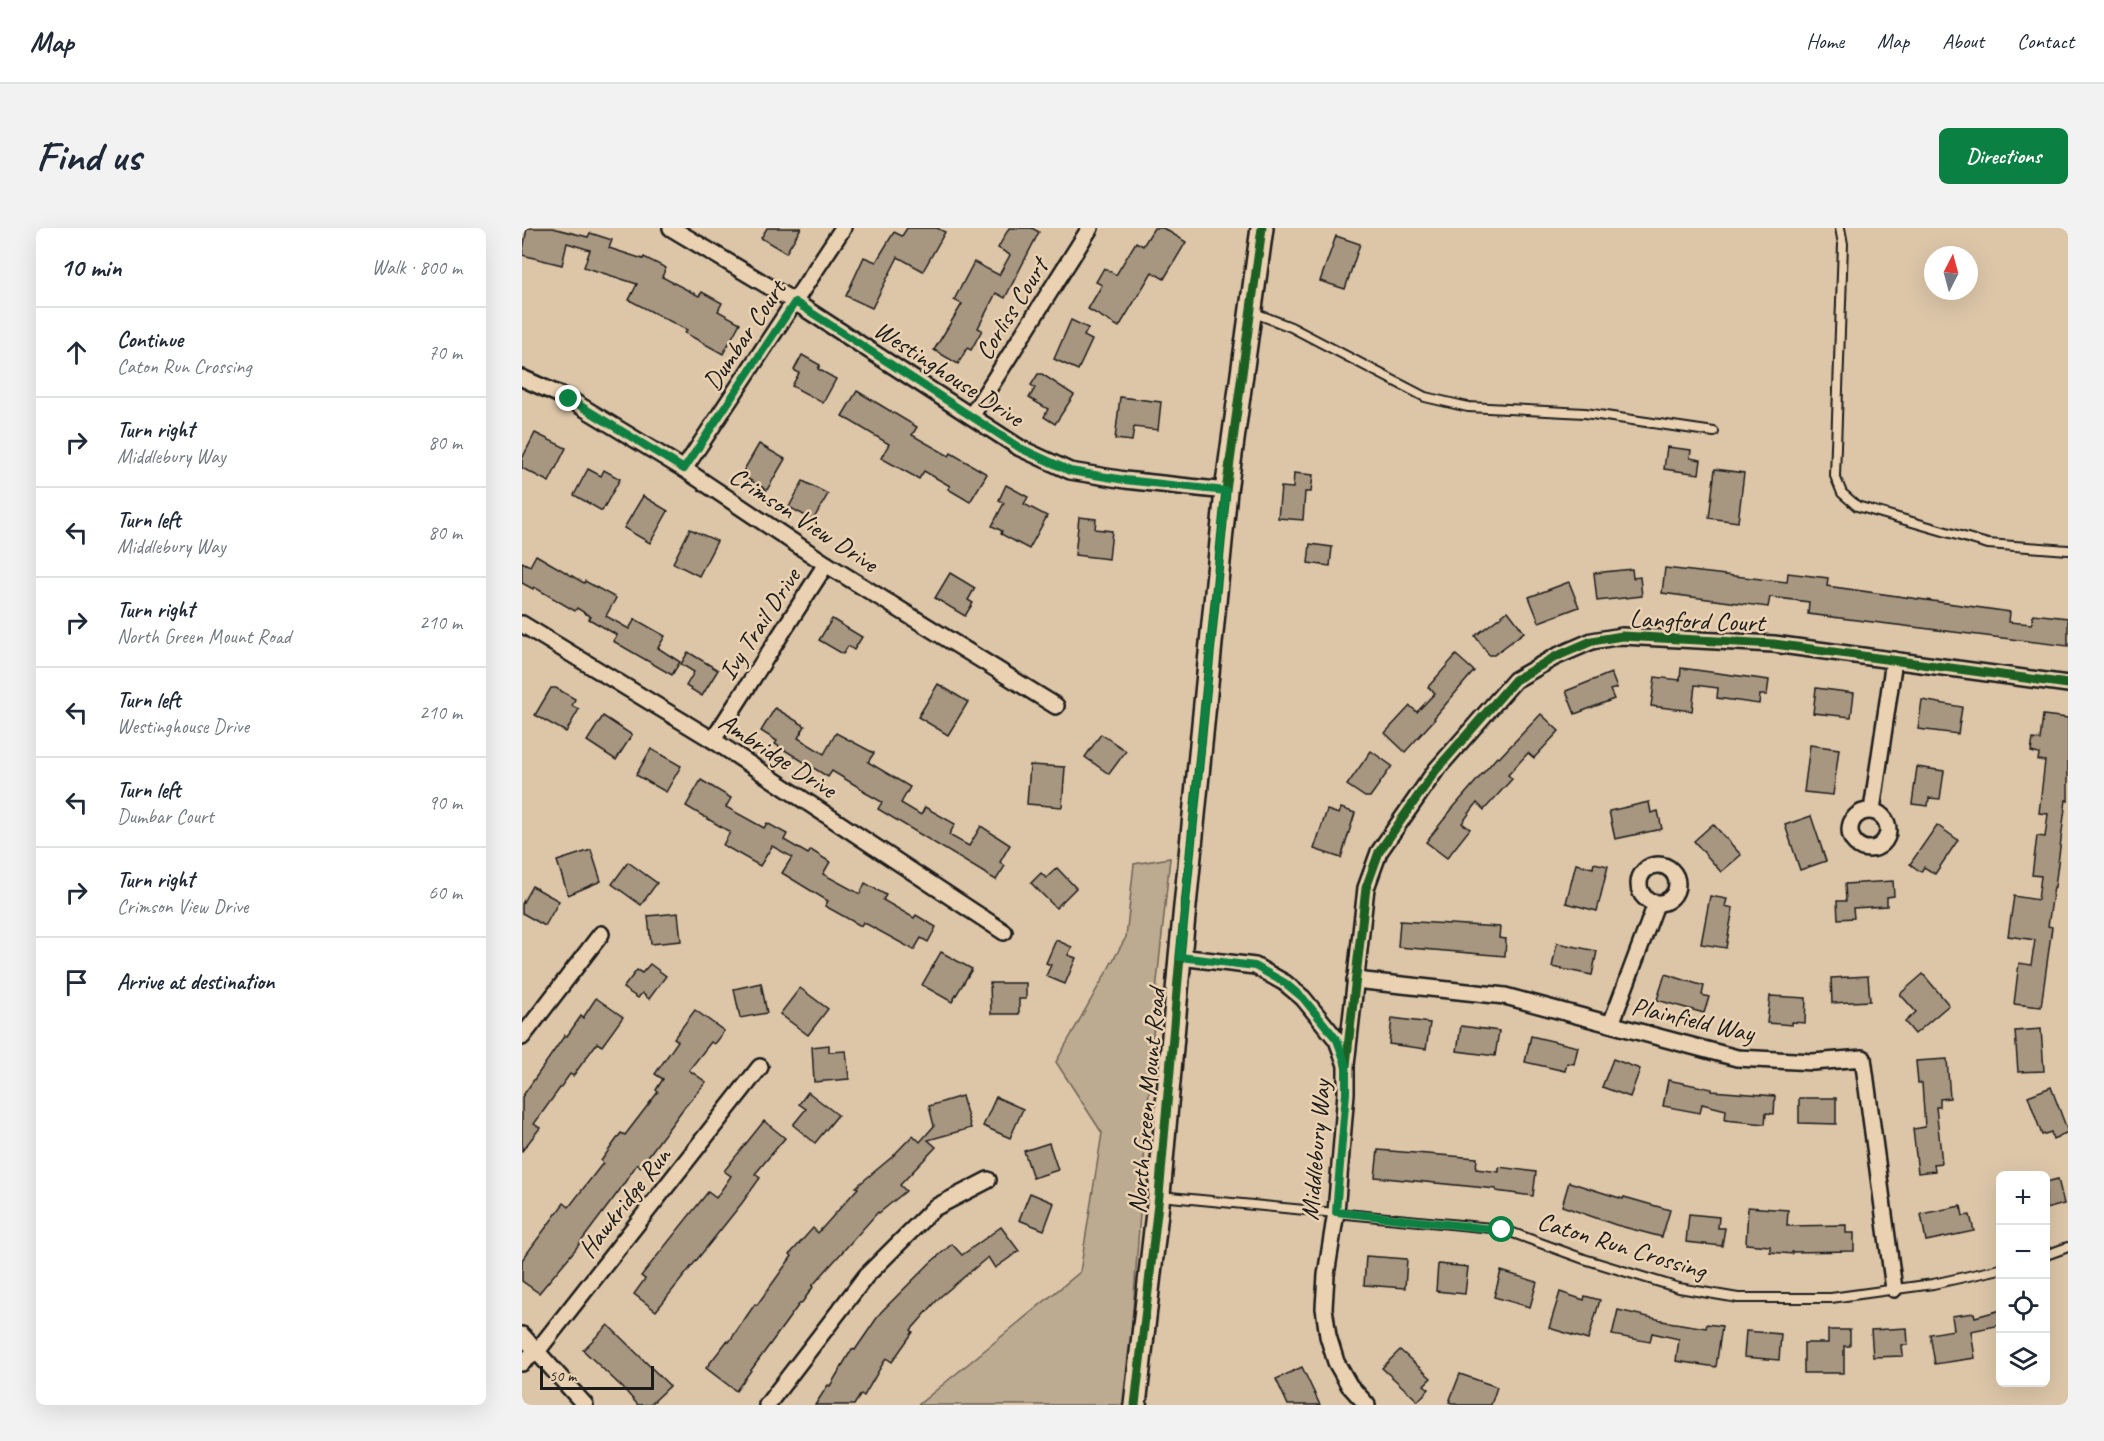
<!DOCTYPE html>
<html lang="en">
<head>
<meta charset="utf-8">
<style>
  :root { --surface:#fff; --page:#f2f2f3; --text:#1f2937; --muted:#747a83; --line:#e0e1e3; --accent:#0b8043 }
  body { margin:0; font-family:Caveat,sans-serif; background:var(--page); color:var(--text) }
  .controls { position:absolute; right:18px; bottom:18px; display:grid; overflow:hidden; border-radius:9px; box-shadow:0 6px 24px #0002 }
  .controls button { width:54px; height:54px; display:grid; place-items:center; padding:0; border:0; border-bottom:2px solid var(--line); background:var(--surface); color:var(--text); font:30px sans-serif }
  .compass { position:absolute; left:1402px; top:18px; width:54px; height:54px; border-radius:50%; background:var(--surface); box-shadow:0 6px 24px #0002; rotate:6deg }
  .scale { position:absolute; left:18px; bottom:15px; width:114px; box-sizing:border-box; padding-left:6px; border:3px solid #1c1c1c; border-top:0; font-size:16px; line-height:21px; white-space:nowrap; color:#1c1c1c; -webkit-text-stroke:4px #e9d1b1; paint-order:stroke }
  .stop { position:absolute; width:18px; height:18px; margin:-14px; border:4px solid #0b8043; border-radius:50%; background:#fff }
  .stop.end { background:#0b8043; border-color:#fff; box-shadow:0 2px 6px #0008 }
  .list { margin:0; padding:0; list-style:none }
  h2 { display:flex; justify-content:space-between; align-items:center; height:78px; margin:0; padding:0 24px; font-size:26px }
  h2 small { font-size:20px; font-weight:400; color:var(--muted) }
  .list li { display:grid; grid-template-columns:39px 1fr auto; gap:18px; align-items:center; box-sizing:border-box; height:90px; padding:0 24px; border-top:2px solid var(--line) }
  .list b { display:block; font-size:22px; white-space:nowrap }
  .list p { margin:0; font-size:20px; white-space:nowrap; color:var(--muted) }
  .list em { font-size:20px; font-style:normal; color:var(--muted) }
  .icon { flex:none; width:33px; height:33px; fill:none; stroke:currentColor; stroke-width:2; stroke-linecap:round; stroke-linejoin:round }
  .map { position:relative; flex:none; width:1546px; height:1177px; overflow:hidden; border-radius:9px }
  header { display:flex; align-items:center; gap:36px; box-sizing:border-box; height:84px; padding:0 30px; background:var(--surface); border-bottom:2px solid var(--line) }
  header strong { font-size:28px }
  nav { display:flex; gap:33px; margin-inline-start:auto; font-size:21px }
  .intro { display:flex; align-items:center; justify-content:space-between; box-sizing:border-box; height:144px; padding:0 36px }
  h1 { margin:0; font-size:42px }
  .button { padding:15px 27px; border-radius:9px; background:var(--accent); color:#fff; font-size:21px; font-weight:700 }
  main { display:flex; gap:36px; padding:0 36px }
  aside { flex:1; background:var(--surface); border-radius:9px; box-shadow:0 6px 24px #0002 }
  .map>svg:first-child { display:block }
</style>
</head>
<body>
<header>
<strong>Map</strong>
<nav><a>Home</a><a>Map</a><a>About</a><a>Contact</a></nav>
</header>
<div class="intro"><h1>Find us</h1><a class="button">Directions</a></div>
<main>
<aside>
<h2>10 min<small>Walk · 800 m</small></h2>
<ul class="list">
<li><svg class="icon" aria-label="ahead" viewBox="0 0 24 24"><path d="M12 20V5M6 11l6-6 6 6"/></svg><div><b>Continue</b><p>Caton Run Crossing</p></div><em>70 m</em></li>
<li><svg class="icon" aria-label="right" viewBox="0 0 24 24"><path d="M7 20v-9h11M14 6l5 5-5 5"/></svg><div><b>Turn right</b><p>Middlebury Way</p></div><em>80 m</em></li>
<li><svg class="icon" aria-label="left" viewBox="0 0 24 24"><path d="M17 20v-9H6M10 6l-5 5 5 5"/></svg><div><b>Turn left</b><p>Middlebury Way</p></div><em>80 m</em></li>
<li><svg class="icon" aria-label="right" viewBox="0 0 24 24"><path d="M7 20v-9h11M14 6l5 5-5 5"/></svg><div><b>Turn right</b><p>North Green Mount Road</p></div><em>210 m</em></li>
<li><svg class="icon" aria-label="left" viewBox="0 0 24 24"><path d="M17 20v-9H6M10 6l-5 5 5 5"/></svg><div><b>Turn left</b><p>Westinghouse Drive</p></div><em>210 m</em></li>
<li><svg class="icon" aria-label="left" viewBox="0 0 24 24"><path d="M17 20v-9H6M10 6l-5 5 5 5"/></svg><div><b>Turn left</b><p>Dumbar Court</p></div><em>90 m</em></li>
<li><svg class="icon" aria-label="right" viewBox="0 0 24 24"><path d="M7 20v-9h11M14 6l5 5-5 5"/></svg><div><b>Turn right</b><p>Crimson View Drive</p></div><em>60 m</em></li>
<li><svg class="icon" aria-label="arrive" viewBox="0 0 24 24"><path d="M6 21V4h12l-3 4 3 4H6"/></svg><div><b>Arrive at destination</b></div></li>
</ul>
</aside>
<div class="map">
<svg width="1546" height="1177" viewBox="0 0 1546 1177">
  <rect width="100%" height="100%" fill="#ddc6a8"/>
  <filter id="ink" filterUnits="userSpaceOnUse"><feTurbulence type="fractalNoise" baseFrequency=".0167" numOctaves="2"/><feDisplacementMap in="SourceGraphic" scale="12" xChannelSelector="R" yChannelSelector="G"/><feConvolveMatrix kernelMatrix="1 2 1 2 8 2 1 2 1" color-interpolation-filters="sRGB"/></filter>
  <g filter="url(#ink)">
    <polygon fill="#bcaa91" stroke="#6c6356" stroke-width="1.5" points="648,630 635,754 604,1177 396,1177 558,1044 580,905 534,834 604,709 612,636"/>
    <g fill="#a79680" stroke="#1c1c1c" stroke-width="1.5">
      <polygon points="5,0 31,0 66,9 68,5 90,12 87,20 121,31 122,29 144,40 140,49 177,68 180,64 200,75 196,83 218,95 201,126 163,105 165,102 107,72 115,56 62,39 68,22 45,15 40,37 0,27"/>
      <polygon points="245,0 279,0 264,25 239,10"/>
      <polygon points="385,0 415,0 423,4 401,43 376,29 350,80 324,68 342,29 354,34 372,4 380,8"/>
      <polygon points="487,0 510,0 517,4 483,70 474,65 456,100 460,102 449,122 445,120 436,136 412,122 440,76 432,72 452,34 477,47 488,27 476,20"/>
      <polygon points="632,0 641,0 664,14 642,51 630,44 597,99 566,81 580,57 574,54 582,40 594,47 614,14 621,18"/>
      <polygon points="814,8 838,16 823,61 798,53"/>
      <polygon points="549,92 566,100 562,108 570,112 556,142 532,131"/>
      <polygon points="280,127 298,137 296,141 314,151 301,175 270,158 277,145 272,142"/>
      <polygon points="516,146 520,146 552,167 533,196 522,189 526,181 507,170 513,160 509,157"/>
      <polygon points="335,163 395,199 390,207 427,228 429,225 465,246 448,274 426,261 428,258 402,243 397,251 359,230 367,216 320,188"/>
      <polygon points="598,169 639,174 636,202 612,199 610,213 593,211"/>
      <polygon points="13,205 44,220 27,254 0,240 0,231"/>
      <polygon points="237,216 263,231 245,262 219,247"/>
      <polygon points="1145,219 1169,222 1168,230 1179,232 1177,246 1142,241"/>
      <polygon points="66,241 79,248 82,242 98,251 80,283 52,267"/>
      <polygon points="1193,241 1222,245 1216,294 1187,290"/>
      <polygon points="772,245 791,247 789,264 783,264 781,292 756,290 759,259 771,260"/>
      <polygon points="281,253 306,266 291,292 267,279"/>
      <polygon points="484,257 506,269 502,276 525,288 507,321 479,306 480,303 470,298 482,275 477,272"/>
      <polygon points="121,268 146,283 128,315 102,300"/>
      <polygon points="557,289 574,291 573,301 590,303 587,331 553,327"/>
      <polygon points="168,301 195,313 177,348 151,335"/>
      <polygon points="788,316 810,319 808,338 786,335"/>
      <polygon points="14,327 62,355 63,353 94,370 84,388 107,401 113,391 143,408 136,420 158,434 150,447 91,413 95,407 67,391 69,389 55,380 53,383 12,359 11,361 0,355 0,334 8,338"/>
      <polygon points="1143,340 1265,354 1266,345 1306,350 1305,358 1488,384 1487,394 1510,396 1511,386 1546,390 1546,418 1286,386 1287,374 1248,369 1246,379 1140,365"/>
      <polygon points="1110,341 1111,350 1118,349 1120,368 1075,373 1072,345"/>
      <polygon points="428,345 453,360 446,372 451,375 443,388 413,370"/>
      <polygon points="1047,354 1057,379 1017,394 1007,369"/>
      <polygon points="986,383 1002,404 972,427 967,427 953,408"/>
      <polygon points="310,391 340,409 332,422 326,418 321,426 297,412"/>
      <polygon points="166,424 196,442 180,468 164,458 172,444 159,436"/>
      <polygon points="934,427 952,443 912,490 913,491 883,524 863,505 888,478 895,484 913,465 906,459"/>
      <polygon points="1159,440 1247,452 1245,467 1238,467 1237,476 1195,470 1196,460 1173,457 1170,483 1129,478 1133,449 1158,452"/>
      <polygon points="1089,445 1095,460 1088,462 1092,471 1053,486 1044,463"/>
      <polygon points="416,456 446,474 426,507 396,489"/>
      <polygon points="29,460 34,460 53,471 50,478 57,481 44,504 13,487"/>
      <polygon points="1294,460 1332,465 1329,489 1291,485"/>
      <polygon points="1400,472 1440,479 1436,506 1396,501"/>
      <polygon points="253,480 283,498 276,510 302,526 314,505 352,525 346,534 388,559 379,575 399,587 403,579 433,596 427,607 447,618 459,598 488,617 478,634 483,638 474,652 356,581 360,574 342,564 343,563 310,543 306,549 253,516 255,513 239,503"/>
      <polygon points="1019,486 1037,503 1012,530 1006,525 986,547 990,551 962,582 955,575 940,595 948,601 925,630 904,614 930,581 975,529 977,530"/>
      <polygon points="1521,487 1546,490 1546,573 1544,572 1533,659 1532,659 1526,698 1530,699 1519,779 1492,776 1497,735 1509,737 1513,712 1486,708 1492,668 1516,672 1519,648 1510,647 1515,608 1523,609 1526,586 1517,585 1523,533 1516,532 1517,526 1509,524 1511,511 1518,512"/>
      <polygon points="81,488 110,507 94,532 65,513"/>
      <polygon points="579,506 604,523 587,546 563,529"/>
      <polygon points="1288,517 1317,521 1311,567 1282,564"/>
      <polygon points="129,521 159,538 144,564 114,547"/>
      <polygon points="849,523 870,538 848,569 843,569 825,557"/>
      <polygon points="508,537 543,539 540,579 505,576"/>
      <polygon points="1395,539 1422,543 1418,571 1407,570 1406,578 1390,576"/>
      <polygon points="179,552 209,570 204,579 242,600 245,595 265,606 262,612 286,626 289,622 308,634 301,646 338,666 343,655 364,667 361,672 392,690 394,687 414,699 406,714 399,710 392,722 341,694 339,698 303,678 306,673 260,645 270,629 250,618 238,638 201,617 208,604 164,578"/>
      <polygon points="1127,574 1129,585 1136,583 1140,601 1093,611 1087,583"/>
      <polygon points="819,580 833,585 819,630 792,621 805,582 817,586"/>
      <polygon points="1289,588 1304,633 1278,642 1263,597"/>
      <polygon points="1191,596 1219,627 1199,644 1172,613"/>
      <polygon points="1415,597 1436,612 1413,646 1402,639 1399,644 1388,636"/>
      <polygon points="69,622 79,653 46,667 35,633"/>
      <polygon points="106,634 135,655 119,677 90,656"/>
      <polygon points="1072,635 1086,638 1075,683 1044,675 1054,636 1071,640"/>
      <polygon points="535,640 554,660 534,680 509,655 519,645 524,650"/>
      <polygon points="1371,653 1372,668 1365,669 1365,678 1331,680 1332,690 1316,691 1315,673 1324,673 1323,656"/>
      <polygon points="10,658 37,673 23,698 0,685 0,676"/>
      <polygon points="1188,668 1205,671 1203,678 1211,680 1204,720 1179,716"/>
      <polygon points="156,685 159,713 129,716 126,688"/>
      <polygon points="878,693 978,699 977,710 984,711 983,728 876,719"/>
      <polygon points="534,712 550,719 546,727 554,730 543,756 524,748 529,737 524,735"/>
      <polygon points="1035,715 1075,723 1070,747 1030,739"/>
      <polygon points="419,724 450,741 430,774 400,757"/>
      <polygon points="128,736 144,748 127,771 120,765 116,770 101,760 115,742 120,745"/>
      <polygon points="1143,746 1182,758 1180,767 1187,769 1182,785 1135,772"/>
      <polygon points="1401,746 1427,777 1393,806 1383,794 1394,784 1378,766"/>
      <polygon points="1346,748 1348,773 1310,775 1309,750"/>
      <polygon points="239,755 245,785 218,790 212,761"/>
      <polygon points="468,755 504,755 504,771 497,771 497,786 469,786"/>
      <polygon points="278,760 306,781 286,807 258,786"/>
      <polygon points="1248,768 1284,770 1283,795 1270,794 1270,797 1245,795"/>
      <polygon points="74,770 101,789 80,818 75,815 51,848 48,846 12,896 18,900 0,923 0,869 43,807 45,808 59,788 61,790"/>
      <polygon points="173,782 202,803 192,816 189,814 167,842 184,854 161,881 118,939 115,936 97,963 52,1023 17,1065 0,1053 0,1032 42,975 47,979 81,935 79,933 99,905 103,907 136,864 134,862 141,851 133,846 156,813 152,810"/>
      <polygon points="870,790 908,795 904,821 867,816"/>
      <polygon points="939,798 977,803 973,828 935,823"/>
      <polygon points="1519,801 1522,843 1496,844 1493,803"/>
      <polygon points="1009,808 1056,819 1052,836 1045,835 1043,843 1003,834"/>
      <polygon points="307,817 307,824 324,823 327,851 292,854 290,819"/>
      <polygon points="1091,831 1118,841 1108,869 1080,859"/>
      <polygon points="1425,831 1428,870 1418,871 1418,879 1414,879 1420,935 1412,936 1413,943 1396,945 1391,901 1403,899 1400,855 1396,855 1394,833"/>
      <polygon points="1146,852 1190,861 1190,863 1253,868 1252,886 1244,885 1243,896 1203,892 1204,882 1180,876 1178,885 1141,878"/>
      <polygon points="1529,859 1546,904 1531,911 1529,904 1520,907 1506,868"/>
      <polygon points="286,864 316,887 293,915 271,897 284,881 277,876"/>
      <polygon points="440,868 449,900 406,912 414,919 378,957 384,963 357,985 356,984 290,1058 291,1059 279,1076 278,1075 214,1163 184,1140 205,1113 207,1114 233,1076 235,1077 270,1028 268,1026 291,1000 296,1005 336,960 334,959 370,929 391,907 398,914 412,898 407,878"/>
      <polygon points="474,869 501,881 488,910 461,898"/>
      <polygon points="1277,870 1314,870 1314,896 1277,895"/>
      <polygon points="242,893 263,910 233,946 238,950 220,975 134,1083 112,1066 123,1051 119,1048 186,964 194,970 209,948 202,943"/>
      <polygon points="527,915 536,942 511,950 502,923"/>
      <polygon points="856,922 955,930 954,941 977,944 977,939 1014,944 1011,968 974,963 974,961 853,949"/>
      <polygon points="1536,951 1542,976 1524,981 1524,954"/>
      <polygon points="1047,954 1101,971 1102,969 1148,982 1140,1009 1094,997 1040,978"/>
      <polygon points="508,965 532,975 522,1002 497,992"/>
      <polygon points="1439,978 1441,988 1448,987 1452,1003 1404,1013 1399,986"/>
      <polygon points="1226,979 1266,982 1265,998 1324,997 1324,1005 1332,1005 1332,1023 1270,1024 1270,1026 1248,1024 1248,1018 1224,1016"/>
      <polygon points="1167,986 1197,989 1196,1000 1203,1000 1200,1018 1164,1014"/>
      <polygon points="479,999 497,1023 473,1040 466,1029 418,1069 389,1102 391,1104 370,1134 364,1130 342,1168 339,1166 332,1177 293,1177 306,1157 308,1158 330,1121 333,1122 359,1084 408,1035 430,1016 440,1027"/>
      <polygon points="844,1028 885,1031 883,1060 842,1057"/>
      <polygon points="916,1036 946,1039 943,1066 914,1063"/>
      <polygon points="979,1043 1015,1054 1008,1079 972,1069"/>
      <polygon points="1038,1064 1062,1072 1063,1068 1078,1072 1066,1112 1027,1100"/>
      <polygon points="1096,1082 1140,1092 1140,1093 1184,1100 1185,1096 1200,1098 1194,1139 1154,1133 1157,1111 1130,1105 1128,1114 1090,1107"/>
      <polygon points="1479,1082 1479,1097 1449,1103 1453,1130 1413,1136 1408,1106 1432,1102 1430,1088 1452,1085 1453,1089"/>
      <polygon points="86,1097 148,1158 128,1177 116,1177 100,1159 61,1122"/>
      <polygon points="1385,1100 1386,1117 1380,1117 1381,1128 1351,1129 1349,1102"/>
      <polygon points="1306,1102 1328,1102 1328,1118 1322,1118 1322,1145 1282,1145 1282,1115 1306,1115"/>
      <polygon points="1224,1103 1259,1106 1257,1132 1222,1129"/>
      <polygon points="878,1122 909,1150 902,1157 907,1161 896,1173 860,1140"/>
      <polygon points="780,1139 798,1177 766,1177 754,1151"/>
      <polygon points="938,1146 975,1159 969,1177 936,1177 927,1174"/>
    </g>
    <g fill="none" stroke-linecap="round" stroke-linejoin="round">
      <g stroke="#1c1c1c" stroke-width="12">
        <g id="lane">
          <polyline points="1318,0 1321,16 1313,248 1320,265 1335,278 1466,316 1546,322"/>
          <polyline points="730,84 769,99 903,169 946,179 1063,185 1192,204"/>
          <polyline points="638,968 980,1001 1062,1031 1157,1060 1216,1070 1309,1070 1411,1056 1478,1041"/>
          <polyline points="1524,1027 1546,1019"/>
        </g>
      </g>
      <g stroke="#1c1c1c" stroke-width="20">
        <g id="street">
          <polyline points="149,0 273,74 498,220 548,243 603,252 704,263"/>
          <polyline points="0,150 47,171 162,241 304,336 534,478"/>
          <polyline points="450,187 568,0"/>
          <polyline points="162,241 321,0"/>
          <polyline points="0,396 191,512 482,704"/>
          <polyline points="191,512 304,336"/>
          <polyline points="1350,582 1372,432"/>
          <circle cx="1347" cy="602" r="19"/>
          <circle cx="1136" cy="656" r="19"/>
          <polyline points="658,729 733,738 763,755 781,770 815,812 824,837 824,865 814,984 804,1047 802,1080 806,1108 814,1134 827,1157 845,1177"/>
          <polyline points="833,752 983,768 1215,830 1291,834 1341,830 1372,1061"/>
          <polyline points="1089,796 1134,676"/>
          <polyline points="0,809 79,706"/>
          <polyline points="824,837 844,660 857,624 914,542 993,452 1033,429 1070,413 1100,408 1252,416 1546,456"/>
          <polyline points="0,1107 63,1177"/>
          <polyline points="0,1135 16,1122 238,839"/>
          <polyline points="245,1177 344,1048 412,980 466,952"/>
        </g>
      </g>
      <g stroke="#1c1c1c" stroke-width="26">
        <polyline id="secondary" points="613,1177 637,967 658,729 704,263 740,0"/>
      </g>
      <use href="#lane" stroke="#e9d1b1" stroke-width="8"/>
      <use href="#street" stroke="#e9d1b1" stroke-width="15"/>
      <use href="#secondary" stroke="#e9d1b1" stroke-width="21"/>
      <g stroke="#e9d1b1" stroke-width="13">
        <g id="cycleway">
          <polyline points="824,837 844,660 857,624 914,542 993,452 1033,429 1070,413 1100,408 1252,416 1546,456"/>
          <polyline points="613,1177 637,967 658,729 704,263 740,0"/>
        </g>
      </g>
      <use href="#cycleway" stroke="#1b5e20" stroke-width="9"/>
    </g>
  </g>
  <g fill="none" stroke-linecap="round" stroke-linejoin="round" filter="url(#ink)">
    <polyline stroke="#0b8043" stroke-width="8" points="47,171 162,241 273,74 498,220 548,243 603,252 704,263 658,729 733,738 763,755 781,770 815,812 824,837 824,865 814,984 980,1002"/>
  </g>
  <g text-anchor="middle" stroke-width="5" stroke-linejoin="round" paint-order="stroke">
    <g font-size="26" fill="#1c1c1c" stroke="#e9d1b1">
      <text transform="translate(489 81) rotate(-58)" y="9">Corliss Court</text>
      <text transform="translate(222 107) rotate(-56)" y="9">Dumbar Court</text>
      <text transform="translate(427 145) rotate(33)" y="9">Westinghouse Drive</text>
      <text transform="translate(282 291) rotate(33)" y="9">Crimson View Drive</text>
      <text transform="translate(1175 392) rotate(2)" y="9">Langford Court</text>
      <text transform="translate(237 396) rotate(-57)" y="9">Ivy Trail Drive</text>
      <text transform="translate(256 527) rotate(33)" y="9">Ambridge Drive</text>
      <text transform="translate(1171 791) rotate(13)" y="9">Plainfield Way</text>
      <text transform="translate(624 873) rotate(-85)" y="9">North Green Mount Road</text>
      <text transform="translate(793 922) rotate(-85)" y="9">Middlebury Way</text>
      <text transform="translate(102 974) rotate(-52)" y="9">Hawkridge Run</text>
      <text transform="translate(1100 1017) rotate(17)" y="9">Caton Run Crossing</text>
    </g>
  </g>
</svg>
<div class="controls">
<button>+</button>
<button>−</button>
<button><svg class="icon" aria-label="locate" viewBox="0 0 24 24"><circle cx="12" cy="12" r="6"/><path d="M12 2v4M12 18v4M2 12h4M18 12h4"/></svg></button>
<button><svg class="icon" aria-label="layers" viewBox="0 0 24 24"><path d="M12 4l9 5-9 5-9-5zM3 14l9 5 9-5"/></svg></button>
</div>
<svg class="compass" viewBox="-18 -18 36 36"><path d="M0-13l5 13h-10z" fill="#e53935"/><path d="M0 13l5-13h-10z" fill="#747a83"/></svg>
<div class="scale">50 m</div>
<div class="stop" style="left:980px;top:1002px"></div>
<div class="stop end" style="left:47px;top:171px"></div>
</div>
</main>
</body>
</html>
